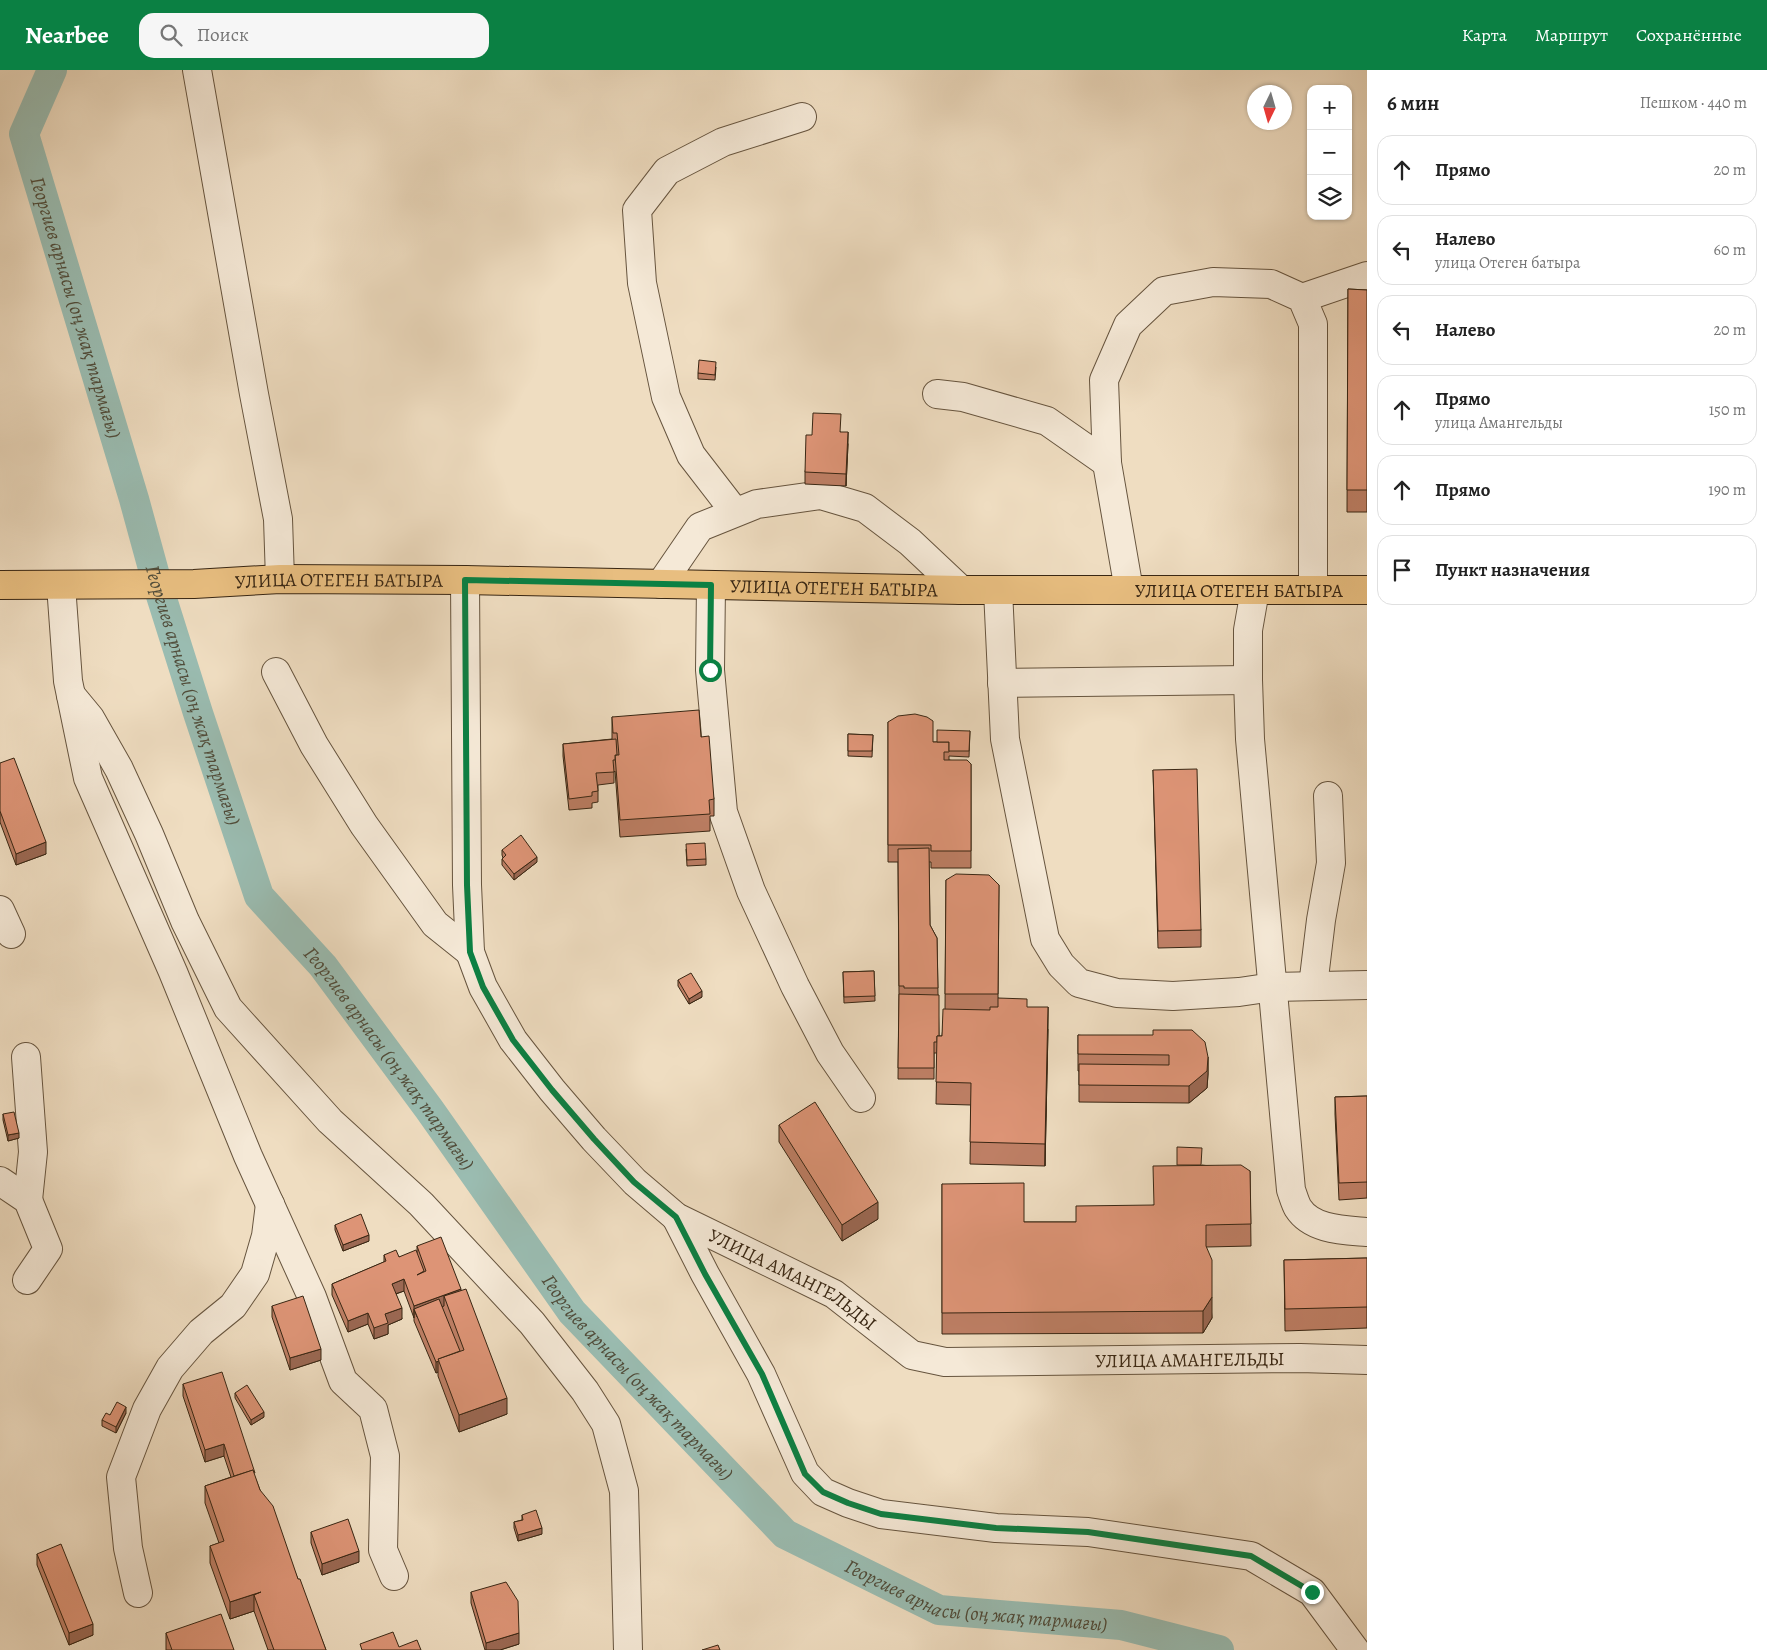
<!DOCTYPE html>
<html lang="ru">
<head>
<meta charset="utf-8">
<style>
  :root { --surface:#fff; --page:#f6f6f6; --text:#222; --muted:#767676; --line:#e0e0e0; --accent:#0b8043 }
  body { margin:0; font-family:Alegreya,serif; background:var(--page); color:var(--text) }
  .controls { position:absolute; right:15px; top:15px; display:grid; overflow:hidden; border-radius:10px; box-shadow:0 1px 4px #0004 }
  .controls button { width:45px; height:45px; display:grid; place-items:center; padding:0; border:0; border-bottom:1px solid var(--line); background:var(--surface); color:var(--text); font:25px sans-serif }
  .compass { position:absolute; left:1247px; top:15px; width:45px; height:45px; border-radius:50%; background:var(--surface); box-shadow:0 1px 4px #0004; rotate:185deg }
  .stop { position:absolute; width:15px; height:15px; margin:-11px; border:4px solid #0b8043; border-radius:50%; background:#fff }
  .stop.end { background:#0b8043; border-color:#fff; box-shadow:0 1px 5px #0008 }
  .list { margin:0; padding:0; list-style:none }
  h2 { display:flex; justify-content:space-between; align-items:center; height:65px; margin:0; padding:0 20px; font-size:21px }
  h2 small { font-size:16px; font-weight:400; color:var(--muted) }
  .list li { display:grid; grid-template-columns:32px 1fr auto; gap:15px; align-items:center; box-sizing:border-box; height:70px; margin:0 10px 10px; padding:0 10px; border:1px solid var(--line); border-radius:15px }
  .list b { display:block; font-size:19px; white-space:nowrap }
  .list p { margin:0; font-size:16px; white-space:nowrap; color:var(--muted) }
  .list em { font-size:16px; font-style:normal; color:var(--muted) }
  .icon { flex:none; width:28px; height:28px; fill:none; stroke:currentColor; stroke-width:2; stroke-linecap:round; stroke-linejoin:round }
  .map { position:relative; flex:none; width:1367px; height:1580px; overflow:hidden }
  header { display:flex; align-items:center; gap:30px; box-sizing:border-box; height:70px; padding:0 25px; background:var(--accent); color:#fff }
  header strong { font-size:24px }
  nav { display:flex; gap:28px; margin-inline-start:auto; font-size:18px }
  .search { width:350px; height:45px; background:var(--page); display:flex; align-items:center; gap:12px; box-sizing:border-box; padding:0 18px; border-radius:15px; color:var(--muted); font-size:19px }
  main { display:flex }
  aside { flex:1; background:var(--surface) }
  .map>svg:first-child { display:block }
</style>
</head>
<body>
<header>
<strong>Nearbee</strong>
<div class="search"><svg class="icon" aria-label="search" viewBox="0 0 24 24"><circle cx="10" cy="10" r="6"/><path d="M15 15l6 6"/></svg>Поиск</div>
<nav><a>Карта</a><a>Маршрут</a><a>Сохранённые</a></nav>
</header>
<main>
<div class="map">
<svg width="1367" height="1580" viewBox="0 0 1367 1580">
  <rect width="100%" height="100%" fill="#efddc1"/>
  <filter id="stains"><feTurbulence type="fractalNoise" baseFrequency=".004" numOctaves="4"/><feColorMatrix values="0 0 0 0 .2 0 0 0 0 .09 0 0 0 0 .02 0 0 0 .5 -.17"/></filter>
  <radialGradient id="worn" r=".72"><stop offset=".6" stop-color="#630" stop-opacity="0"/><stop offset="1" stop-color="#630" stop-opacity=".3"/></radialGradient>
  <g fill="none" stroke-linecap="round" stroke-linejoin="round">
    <path stroke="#9abcb1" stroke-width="30" id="s1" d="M52 0 24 64 134 429 157 513 198 643 259 826 323 896 429 1039 572 1242 785 1464 939 1540 1121 1555 1219 1580"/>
    <g stroke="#66543e" stroke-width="30">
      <g id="minor">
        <polyline points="197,0 254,324 278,449 280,509"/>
        <polyline points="1302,228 1367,206"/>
        <polyline points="937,324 963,327 1047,351 1107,393"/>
        <polyline points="735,442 691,385 666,327 642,213 637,140 667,101 723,72 802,47"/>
        <path id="s2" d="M465 510 467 815 470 882 483 917 513 970 552 1020 594 1069 635 1112 676 1147 834 1224 912 1285 945 1292 1300 1288 1367 1290"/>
        <polyline points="661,514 700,457 757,434 821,425 865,438 910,472 961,520"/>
        <polyline points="61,515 68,611 88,708 173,902 248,1086 312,1227 343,1311 373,1339 385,1386 383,1480 394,1506"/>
        <polyline points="711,515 710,600 723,742 751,821 795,916 830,983 861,1028"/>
        <polyline points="998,520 1005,669 1045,869 1061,895 1079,913 1117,923 1173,926 1239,922 1273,917 1367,915"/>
        <polyline points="1129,520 1107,393 1104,310 1128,255 1164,221 1213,212 1271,214 1302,228 1313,254 1313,520"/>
        <path d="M1255 520 1248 560V610L1250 669 1291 1120C1293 1125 1295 1133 1298 1138 1312 1160 1344 1160 1367 1162"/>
        <polyline points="276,602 314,675 364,755 435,854 470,882"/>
        <polyline points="1002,613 1248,610"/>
        <polyline points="71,625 90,648 119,699 149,764 185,851 228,938 330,1051 421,1134 532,1253 585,1321 606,1354 624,1421 628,1580"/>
        <polyline points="0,840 11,864"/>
        <polyline points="1313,916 1321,850 1331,793 1328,726"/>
        <polyline points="26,987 33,1082 28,1130"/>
        <polyline points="0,1111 28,1130 48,1179 27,1210"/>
        <polyline points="676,1147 705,1204 761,1304 805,1403 823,1422 848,1433 881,1444 996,1458 1088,1462 1251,1486 1312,1522 1355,1580"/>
        <polyline points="138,1523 128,1478 121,1407 147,1339 170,1298 201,1262 233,1236 255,1204 266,1166 270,1134"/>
      </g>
    </g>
    <g stroke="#382613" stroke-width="30">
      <g id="major">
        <path id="s3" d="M0 515 194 514 280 509 465 510 961 520H1367"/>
      </g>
    </g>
    <use href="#minor" stroke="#f5e9d7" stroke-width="28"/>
    <use href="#major" stroke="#e8be80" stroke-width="28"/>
  </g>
  <g fill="#be7f65" stroke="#382613">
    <polygon points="1348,219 1367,220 1367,442 1347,442"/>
    <polygon points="716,297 715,310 698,309 698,303"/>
    <polygon points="841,362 848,374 846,416 805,414 805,402 812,365"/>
    <polygon points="612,647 701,667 714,729 714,746 710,746 710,761 620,767 615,701 614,702 614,713 598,715 598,732 592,733 592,738 569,740 563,686 563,674 612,669"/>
    <polygon points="888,652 933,672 937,672 970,661 969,687 949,686 949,690 971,694 971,798 931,798 931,792 929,792 930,855 937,868 938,925 939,966 942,966 945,939 946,810 999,815 998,928 1027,937 1048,959 1045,1096 970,1094 971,1035 936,1034 937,983 934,983 934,1009 898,1009 899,924 898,792 888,792"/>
    <polygon points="848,664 873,665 872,687 848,686"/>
    <polygon points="0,693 46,784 16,795 0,752"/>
    <polygon points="1153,700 1201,860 1201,877 1158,878"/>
    <polygon points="686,779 706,789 706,795 687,796"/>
    <polygon points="502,780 537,792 514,810 502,795 502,789 503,788 502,785"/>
    <polygon points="874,901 875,931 844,933 843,902"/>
    <polygon points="678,910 702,927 689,934 678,916"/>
    <polygon points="1078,965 1208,987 1208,1004 1207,1018 1189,1033 1079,1032 1079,1001 1078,1001"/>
    <polygon points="1367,1026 1367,1128 1339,1130 1335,1044 1335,1027"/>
    <polygon points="3,1044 19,1068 8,1071 3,1050"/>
    <polygon points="779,1055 878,1149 842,1171 779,1072"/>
    <polygon points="1202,1095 1250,1101 1251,1176 1206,1177 1212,1248 1203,1263 942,1264 942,1114 1024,1152 1076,1152 1154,1135"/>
    <polygon points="335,1155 369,1171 343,1181 335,1160"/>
    <polygon points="417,1176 461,1221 507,1344 459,1362 438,1306 438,1302 436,1303 414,1251 414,1248 404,1221 396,1224 402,1249 388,1255 388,1264 374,1269 368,1254 348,1262 332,1225 332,1214 384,1192 384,1185 399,1187 417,1183"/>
    <polygon points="1367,1188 1367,1258 1285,1261 1284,1190"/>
    <polygon points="272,1236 321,1290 290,1300 272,1247"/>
    <polygon points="183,1314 255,1407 260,1420 298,1509 326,1580 268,1580 254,1541 230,1549 210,1493 210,1476 219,1473 205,1433 205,1416 231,1407 224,1386 205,1392 183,1326"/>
    <polygon points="235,1323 264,1347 251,1355 235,1328"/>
    <polygon points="126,1343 116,1363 102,1356 102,1350 110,1345"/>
    <polygon points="522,1445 542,1464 518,1471 514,1458 514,1452 522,1450"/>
    <polygon points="311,1462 359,1492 322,1505 311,1473"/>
    <polygon points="37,1484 93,1565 69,1575 37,1495"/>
    <polygon points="471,1522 519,1574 500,1580 485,1580 471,1533"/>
    <polygon points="166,1563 234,1580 166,1580"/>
  </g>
  <g fill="#9b6853" stroke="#382613">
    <polygon points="848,362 848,374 846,416 846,404"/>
    <polygon points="46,772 46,784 16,795 16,784"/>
    <polygon points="537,787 537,792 514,810 514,804"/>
    <polygon points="702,921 702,927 689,934 689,929"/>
    <polygon points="1048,937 1048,959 1045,1096 1045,1074"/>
    <polygon points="1208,987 1208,1004 1207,1018 1189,1033 1189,1016"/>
    <polygon points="19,1063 19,1068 8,1071 8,1065"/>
    <polygon points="878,1132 878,1149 842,1171 842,1155"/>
    <polygon points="369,1165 369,1171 343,1181 343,1175"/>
    <polygon points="404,1209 404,1221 392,1225 392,1214"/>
    <polygon points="461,1219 461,1230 444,1226 444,1236 417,1247 414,1239 414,1248 414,1236"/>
    <polygon points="1212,1227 1212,1248 1203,1263 1203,1241"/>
    <polygon points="402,1238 402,1249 388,1255 388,1264 374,1269 374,1258 385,1244"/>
    <polygon points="368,1243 368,1254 348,1262 348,1251"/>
    <polygon points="321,1279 321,1290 290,1300 290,1288"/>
    <polygon points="438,1291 438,1302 436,1303 436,1292"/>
    <polygon points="507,1328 507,1344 459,1362 459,1345"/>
    <polygon points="126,1337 126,1343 116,1363 116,1357"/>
    <polygon points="264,1342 264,1347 251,1355 251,1350"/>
    <polygon points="224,1374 224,1386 205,1392 205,1380"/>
    <polygon points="542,1458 542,1464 518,1471 518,1465"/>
    <polygon points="359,1481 359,1492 322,1505 322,1494"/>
    <polygon points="261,1522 254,1525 254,1541 230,1549 230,1532"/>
    <polygon points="93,1554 93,1565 69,1575 69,1563"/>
    <polygon points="519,1563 519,1574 500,1580 486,1580 486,1573"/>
  </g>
  <g fill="#dd9476" stroke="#382613">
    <polygon points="1348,219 1367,220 1367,420 1347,420"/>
    <polygon points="699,290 716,292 715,305 698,303"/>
    <polygon points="813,343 841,344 840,362 848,362 846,404 805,402 806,365 812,365"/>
    <polygon points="699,640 701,667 709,666 714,729 709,730 710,744 620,750 615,685 619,685 617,663 613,663 612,647"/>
    <polygon points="915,644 927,647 933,651 933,672 949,672 949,682 944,682 944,690 967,690 971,694 971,781 931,781 931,775 888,775 888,652 898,646"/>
    <polygon points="937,660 970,661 969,681 949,681 949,672 937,672"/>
    <polygon points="848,664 873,665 872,681 848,681"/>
    <polygon points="616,669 617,685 615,685 615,690 613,690 614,702 596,703 598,721 592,722 592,726 569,729 563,674"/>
    <polygon points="14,688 46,772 16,784 0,741 0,693"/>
    <polygon points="1197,699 1201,860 1158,861 1153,700"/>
    <polygon points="521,765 537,787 514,804 502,789 506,785 502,780"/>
    <polygon points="705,773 706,789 687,790 686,774"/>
    <polygon points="929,778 930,855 937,868 938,918 904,918 904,916 899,916 898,779"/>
    <polygon points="956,804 989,805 999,815 998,924 945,924 946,810"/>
    <polygon points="874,901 875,926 844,927 843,902"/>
    <polygon points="691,903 702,921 689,929 678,910"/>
    <polygon points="899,924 939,925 939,966 937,966 937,972 934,972 934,998 898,998"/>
    <polygon points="998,928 1027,929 1027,937 1048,937 1045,1074 970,1072 971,1013 936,1012 937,966 942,966 943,939 990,940 990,937 998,937"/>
    <polygon points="1153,960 1192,960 1205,972 1208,987 1207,1001 1189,1016 1079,1015 1079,994 1169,995 1169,985 1078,984 1078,965 1153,965"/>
    <polygon points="1367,1026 1367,1112 1339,1113 1335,1027"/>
    <polygon points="815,1032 878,1132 842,1155 779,1055"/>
    <polygon points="14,1042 19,1063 8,1065 3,1044"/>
    <polygon points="1177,1077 1202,1078 1201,1095 1177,1095"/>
    <polygon points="1241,1095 1250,1101 1251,1154 1206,1155 1206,1176 1212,1190 1212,1227 1203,1241 942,1243 942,1114 1024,1113 1024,1152 1076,1152 1076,1136 1154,1135 1153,1096"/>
    <polygon points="361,1144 369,1165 343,1175 335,1155"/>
    <polygon points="441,1167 461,1219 414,1236 404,1209 392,1214 402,1238 385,1244 388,1253 374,1258 368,1243 348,1251 332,1214 386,1191 384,1185 396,1180 399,1187 416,1180 424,1201 417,1205 426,1201 417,1176"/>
    <polygon points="1367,1188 1367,1237 1285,1239 1284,1190"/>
    <polygon points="466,1219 507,1328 459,1345 438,1289 464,1280 444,1226"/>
    <polygon points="303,1226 321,1279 290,1288 272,1236"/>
    <polygon points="439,1229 460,1281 438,1289 439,1291 436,1292 414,1239"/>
    <polygon points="222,1302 255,1403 254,1403 253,1400 234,1406 224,1374 205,1380 183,1314"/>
    <polygon points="247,1315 264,1342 251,1350 235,1323"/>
    <polygon points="117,1332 126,1337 116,1357 102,1350 106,1343 110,1345"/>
    <polygon points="253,1400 260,1420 273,1436 298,1509 300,1509 326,1580 274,1580 254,1525 261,1522 230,1532 210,1476 224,1471 205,1416"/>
    <polygon points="536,1440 542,1458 518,1465 514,1452 523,1450 522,1445"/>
    <polygon points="348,1449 359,1481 322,1494 311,1462"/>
    <polygon points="61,1474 93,1554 69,1563 37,1484"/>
    <polygon points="506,1512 518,1531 519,1563 486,1573 471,1522"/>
    <polygon points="221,1544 234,1580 172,1580 166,1563"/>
    <polygon points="393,1562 399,1577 417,1570 421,1580 362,1580 360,1574"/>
    <polygon points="718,1575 720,1580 702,1580"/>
  </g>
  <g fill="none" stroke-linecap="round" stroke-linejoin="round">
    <polyline stroke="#0b8043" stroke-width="6" points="710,600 711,515 465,510 467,815 470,882 483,917 513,970 552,1020 594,1069 634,1112 676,1147 705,1204 762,1304 805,1404 823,1422 848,1433 881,1444 996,1458 1088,1462 1251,1486 1312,1522"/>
  </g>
  <g text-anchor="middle" stroke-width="5" stroke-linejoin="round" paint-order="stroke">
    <g font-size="19" fill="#382613" stroke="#f5e9d7">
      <text dy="7" stroke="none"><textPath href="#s3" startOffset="339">УЛИЦА ОТЕГЕН БАТЫРА</textPath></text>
      <text dy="7" stroke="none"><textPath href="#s3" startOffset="834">УЛИЦА ОТЕГЕН БАТЫРА</textPath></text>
      <text dy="7" stroke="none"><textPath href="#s3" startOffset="1239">УЛИЦА ОТЕГЕН БАТЫРА</textPath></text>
      <text dy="7" stroke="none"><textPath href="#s2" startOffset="844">УЛИЦА АМАНГЕЛЬДЫ</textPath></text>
      <text dy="7" stroke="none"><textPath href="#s2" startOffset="1265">УЛИЦА АМАНГЕЛЬДЫ</textPath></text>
    </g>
    <g font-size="20" font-style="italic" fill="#504c3a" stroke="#f5e9d7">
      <text dy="7" stroke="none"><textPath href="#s1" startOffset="251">Георгиев арнасы (оң жақ тармағы)</textPath></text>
      <text dy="7" stroke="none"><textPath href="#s1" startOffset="656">Георгиев арнасы (оң жақ тармағы)</textPath></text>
      <text dy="7" stroke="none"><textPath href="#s1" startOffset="1076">Георгиев арнасы (оң жақ тармағы)</textPath></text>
      <text dy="7" stroke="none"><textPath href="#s1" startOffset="1481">Георгиев арнасы (оң жақ тармағы)</textPath></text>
      <text dy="7" stroke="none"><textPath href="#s1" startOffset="1901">Георгиев арнасы (оң жақ тармағы)</textPath></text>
    </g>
  </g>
  <rect width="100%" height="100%" filter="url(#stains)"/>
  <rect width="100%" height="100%" fill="url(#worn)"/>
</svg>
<div class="controls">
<button>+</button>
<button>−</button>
<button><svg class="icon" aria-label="layers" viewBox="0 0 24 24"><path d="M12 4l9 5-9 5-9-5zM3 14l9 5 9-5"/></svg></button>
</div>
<svg class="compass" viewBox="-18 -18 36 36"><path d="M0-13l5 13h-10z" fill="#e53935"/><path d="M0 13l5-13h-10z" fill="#767676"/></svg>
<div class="stop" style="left:710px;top:600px"></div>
<div class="stop end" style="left:1312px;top:1522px"></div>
</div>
<aside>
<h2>6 мин<small>Пешком · 440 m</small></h2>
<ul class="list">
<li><svg class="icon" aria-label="ahead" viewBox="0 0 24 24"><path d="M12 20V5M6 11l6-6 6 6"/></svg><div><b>Прямо</b></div><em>20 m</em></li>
<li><svg class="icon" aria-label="left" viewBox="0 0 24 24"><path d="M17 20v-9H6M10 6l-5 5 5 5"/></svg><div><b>Налево</b><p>улица Отеген батыра</p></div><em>60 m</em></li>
<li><svg class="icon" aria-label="left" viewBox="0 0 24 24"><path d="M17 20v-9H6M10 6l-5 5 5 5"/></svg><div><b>Налево</b></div><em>20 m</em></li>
<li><svg class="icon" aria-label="ahead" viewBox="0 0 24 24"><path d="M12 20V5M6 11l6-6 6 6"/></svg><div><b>Прямо</b><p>улица Амангельды</p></div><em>150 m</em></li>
<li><svg class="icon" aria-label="ahead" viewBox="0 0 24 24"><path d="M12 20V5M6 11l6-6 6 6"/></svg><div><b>Прямо</b></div><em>190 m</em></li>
<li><svg class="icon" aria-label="arrive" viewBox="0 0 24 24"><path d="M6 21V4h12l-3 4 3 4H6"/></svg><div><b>Пункт назначения</b></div></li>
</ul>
</aside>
</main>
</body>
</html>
